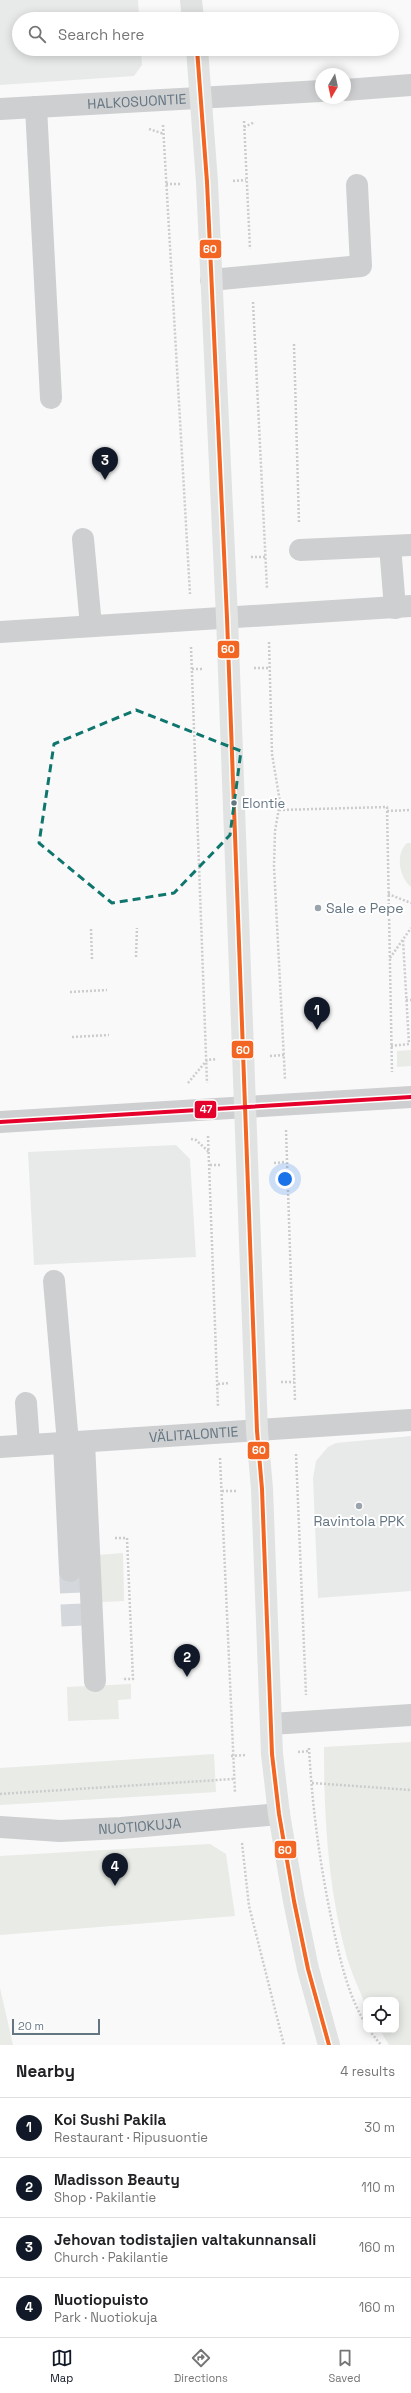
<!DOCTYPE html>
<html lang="en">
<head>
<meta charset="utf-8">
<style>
  :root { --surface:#fff; --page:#f6f6f6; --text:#202124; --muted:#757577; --line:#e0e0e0; --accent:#111827 }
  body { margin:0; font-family:"Space Grotesk",sans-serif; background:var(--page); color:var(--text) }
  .controls { position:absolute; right:12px; bottom:12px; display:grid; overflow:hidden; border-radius:8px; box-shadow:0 2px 10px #0003 }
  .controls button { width:36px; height:36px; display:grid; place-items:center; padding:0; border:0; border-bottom:1px solid var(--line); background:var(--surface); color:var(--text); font:20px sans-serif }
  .compass { position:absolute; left:315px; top:68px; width:36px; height:36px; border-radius:50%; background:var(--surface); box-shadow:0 2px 10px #0003; rotate:189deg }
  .scale { position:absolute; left:12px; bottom:10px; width:88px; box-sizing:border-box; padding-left:4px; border:2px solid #657683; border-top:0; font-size:11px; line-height:14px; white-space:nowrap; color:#657683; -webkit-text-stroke:3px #fff; paint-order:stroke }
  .you { position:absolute; left:285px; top:1179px; width:14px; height:14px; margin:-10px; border:3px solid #fff; border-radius:50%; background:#1a73e8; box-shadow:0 0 0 6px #1a73e833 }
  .badge { display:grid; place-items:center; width:26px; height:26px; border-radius:50%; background:var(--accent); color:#fff; font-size:13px; font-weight:700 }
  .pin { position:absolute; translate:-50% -33px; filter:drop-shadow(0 1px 2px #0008) }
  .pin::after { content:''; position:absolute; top:21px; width:14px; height:12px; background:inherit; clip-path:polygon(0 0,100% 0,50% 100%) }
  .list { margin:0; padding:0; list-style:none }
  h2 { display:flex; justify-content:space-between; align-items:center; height:52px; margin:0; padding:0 16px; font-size:17px }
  h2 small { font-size:13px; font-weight:400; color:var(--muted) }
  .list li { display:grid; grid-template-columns:26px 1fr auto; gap:12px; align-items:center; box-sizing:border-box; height:60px; padding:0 16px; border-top:1px solid var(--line) }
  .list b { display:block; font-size:15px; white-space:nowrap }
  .list p { margin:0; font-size:13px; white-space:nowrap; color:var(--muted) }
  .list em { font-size:13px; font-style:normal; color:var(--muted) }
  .icon { flex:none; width:22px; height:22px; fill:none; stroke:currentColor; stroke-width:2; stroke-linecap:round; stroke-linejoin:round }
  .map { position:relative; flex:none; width:411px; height:2045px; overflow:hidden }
  .search { position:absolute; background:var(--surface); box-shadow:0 2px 10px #0003; left:12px; right:12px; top:12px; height:44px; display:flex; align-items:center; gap:10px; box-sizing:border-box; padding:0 14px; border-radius:22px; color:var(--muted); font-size:15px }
  .sheet { height:292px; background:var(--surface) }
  nav { display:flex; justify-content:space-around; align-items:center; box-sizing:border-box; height:56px; border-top:1px solid var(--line); background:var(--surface); font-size:11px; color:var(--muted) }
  nav a { display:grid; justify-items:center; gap:2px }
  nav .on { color:var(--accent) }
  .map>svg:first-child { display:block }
</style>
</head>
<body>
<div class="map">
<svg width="411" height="2045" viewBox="0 0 411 2045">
  <rect width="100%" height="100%" fill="#f9f9f9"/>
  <g fill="#e8e9e9">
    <polygon points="0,0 138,0 139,19 19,19 19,49 141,49 142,65 134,76 0,85"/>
    <polygon points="176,1145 190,1159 196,1257 34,1265 28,1152"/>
    <polygon points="411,1436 411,1591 318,1598 313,1478 316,1461 328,1447 336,1443"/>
  </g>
  <g fill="#e8ebe6">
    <path d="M407 843H411V887C399 877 395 854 407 843Z"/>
    <polygon points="411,1050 411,1066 397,1067 397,1051"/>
    <polygon points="123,1553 124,1601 100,1602 98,1555"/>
    <polygon points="131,1684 131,1699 118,1700 119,1719 68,1721 67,1687"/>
    <path d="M411 1742V2045H389L380 2030H396V2000H366V2006C360 1991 352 1974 347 1958 328 1889 324 1819 324 1747Z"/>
    <polygon points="214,1754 216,1792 0,1805 0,1768"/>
    <polygon points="210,1844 226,1854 235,1916 0,1935 0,1856"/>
    <polygon points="0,1988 13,2045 0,2045"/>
  </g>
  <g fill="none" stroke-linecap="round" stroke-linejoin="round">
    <polyline stroke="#d4d8dc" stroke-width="22" stroke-dasharray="22 11" stroke-linecap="butt" points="70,1571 73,1636"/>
    <g stroke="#cbcccd" stroke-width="2.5" stroke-dasharray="2 2" stroke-linecap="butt">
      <polyline points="244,121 250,249"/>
      <polyline points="163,125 190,594"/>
      <polyline points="244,127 255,122"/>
      <polyline points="149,129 164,134"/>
      <polyline points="233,181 246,180"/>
      <polyline points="166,184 182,184"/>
      <polyline points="253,302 267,589"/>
      <polyline points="294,344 299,523"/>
      <polyline points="251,557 266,557"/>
      <polyline points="269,642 272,754 280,802 275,831 274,866 285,1079"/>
      <polyline points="191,647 207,1083"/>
      <polyline points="254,668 270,668"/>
      <polyline points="192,669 203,669"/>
      <polyline points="279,810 387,807 392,1072"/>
      <polyline points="387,811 411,810"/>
      <polyline points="388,894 411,903"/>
      <polyline points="91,929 92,959"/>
      <polyline points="136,957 137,928"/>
      <polyline points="390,958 411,928"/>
      <polyline points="70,992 107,990"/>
      <polyline points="406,1000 411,1000"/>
      <polyline points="72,1037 109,1035"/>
      <polyline points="391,1046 409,1044 403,940"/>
      <polyline points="270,1056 284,1055"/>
      <polyline points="188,1083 207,1060 217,1059"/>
      <polyline points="286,1130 295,1401"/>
      <polyline points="208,1136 218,1407"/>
      <polyline points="191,1139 196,1140 209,1152"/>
      <polyline points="274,1163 285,1162"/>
      <polyline points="210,1165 221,1165"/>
      <polyline points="281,1382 294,1382"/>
      <polyline points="218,1384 230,1383"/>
      <polyline points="296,1454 306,1695"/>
      <polyline points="220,1458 235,1793"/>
      <polyline points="222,1491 236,1491"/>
      <polyline points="115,1538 127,1538 133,1679 122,1679"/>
      <path d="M309 1748C312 1806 320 1865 332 1922 340 1959 347 1993 366 2025"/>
      <polyline points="298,1752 309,1751"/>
      <polyline points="231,1756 245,1755"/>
      <polyline points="312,1783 411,1790"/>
      <polyline points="0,1794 233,1779"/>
      <polyline points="242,1843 249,1906 284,2045"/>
      <polyline points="369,2030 381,2045"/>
    </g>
    <g stroke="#cecfd0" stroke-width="22">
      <polyline points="345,90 411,85"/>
      <polyline points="36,107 51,398"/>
      <path id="s1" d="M0 109 321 91"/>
      <polyline points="211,280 361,266 357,185"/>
      <polyline points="83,539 91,626"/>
      <polyline points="390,546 395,608"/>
      <polyline points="300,550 411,545"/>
      <polyline points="0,632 411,606"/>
      <polyline points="0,1122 411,1097"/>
      <polyline points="54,1281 68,1443"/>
      <polyline points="26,1403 29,1445"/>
      <polyline points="84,1442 95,1681"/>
      <polyline points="64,1443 70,1571"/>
      <path id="s2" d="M0 1447 411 1420"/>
      <polyline points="271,1724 411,1715"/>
      <path id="s3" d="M0 1827 60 1831 121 1828 279 1814"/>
    </g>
    <g stroke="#e1e2e2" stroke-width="22">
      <polyline points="191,0 193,19"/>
      <polyline points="197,49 207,182 227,618 257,1431 262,1489 272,1754 279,1814 294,1901 308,1969 329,2045"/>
    </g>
    <g stroke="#fff" stroke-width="7">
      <polyline id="bus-1" points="197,49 207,182 227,618 257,1431 262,1489 272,1754 279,1814 294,1901 308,1969 329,2045"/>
    </g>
    <g stroke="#fff" stroke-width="7">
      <polyline id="bus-2" points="0,1122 411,1097"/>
    </g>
    <use href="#bus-1" stroke="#f26522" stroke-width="4"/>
    <use href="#bus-2" stroke="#e4002b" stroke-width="4"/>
  </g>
  <path fill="none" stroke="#0f766e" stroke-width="3" stroke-dasharray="8 5" stroke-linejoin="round" d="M136 710 241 751 230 835 174 893 112 903 39 843 54 744Z"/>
  <circle fill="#657683" stroke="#fff" stroke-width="1.5" cx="234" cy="803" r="3.5"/>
  <g fill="#99a4ac" stroke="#fff" stroke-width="1.5">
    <circle cx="318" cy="908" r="4"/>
    <circle cx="359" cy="1506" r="4"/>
  </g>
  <g text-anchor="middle" stroke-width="4" stroke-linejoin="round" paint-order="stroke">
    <g font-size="13" fill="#657683" stroke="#fff" text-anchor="start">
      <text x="242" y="808">Elontie</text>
    </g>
    <g font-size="14" fill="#657683" stroke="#fff">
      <text dy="5" stroke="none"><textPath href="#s1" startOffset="137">HALKOSUONTIE</textPath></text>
      <text dy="5" stroke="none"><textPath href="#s2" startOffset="194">VÄLITALONTIE</textPath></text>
      <text dy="5" stroke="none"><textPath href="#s3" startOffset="140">NUOTIOKUJA</textPath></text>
    </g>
    <g font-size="14" fill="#657683" stroke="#fff" text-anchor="start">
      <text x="326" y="913">Sale e Pepe</text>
      <text x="359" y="1526" text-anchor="middle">Ravintola PPK</text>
    </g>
  </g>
  <g stroke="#fff" stroke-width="1.5">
    <rect x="199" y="239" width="23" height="20" rx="4" fill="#f26522"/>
    <rect x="217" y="640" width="23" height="19" rx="4" fill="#f26522"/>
    <rect x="231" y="1040" width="23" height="19" rx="4" fill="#f26522"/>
    <rect x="194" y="1100" width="23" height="19" rx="4" fill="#e4002b"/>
    <rect x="247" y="1441" width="23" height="19" rx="4" fill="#f26522"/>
    <rect x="274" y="1840" width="23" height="19" rx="4" fill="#f26522"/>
  </g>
  <g font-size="11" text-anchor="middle" font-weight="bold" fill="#fff">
    <text x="210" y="253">60</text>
    <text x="228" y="653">60</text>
    <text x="243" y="1054">60</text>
    <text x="206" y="1113">47</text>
    <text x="259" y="1454">60</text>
    <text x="285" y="1854">60</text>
  </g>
</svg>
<div class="controls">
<button><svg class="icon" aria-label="locate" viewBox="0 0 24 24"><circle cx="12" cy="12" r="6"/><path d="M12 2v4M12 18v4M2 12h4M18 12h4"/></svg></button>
</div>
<svg class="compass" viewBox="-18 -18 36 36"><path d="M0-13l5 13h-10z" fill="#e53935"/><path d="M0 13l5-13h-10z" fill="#757577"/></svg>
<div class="scale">20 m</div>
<div class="you"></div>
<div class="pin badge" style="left:317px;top:1030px">1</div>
<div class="pin badge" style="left:187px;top:1677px">2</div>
<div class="pin badge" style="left:105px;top:480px">3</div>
<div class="pin badge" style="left:115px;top:1886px">4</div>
<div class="search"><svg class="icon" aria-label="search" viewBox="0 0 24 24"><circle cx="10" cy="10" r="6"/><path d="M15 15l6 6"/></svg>Search here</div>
</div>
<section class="sheet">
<h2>Nearby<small>4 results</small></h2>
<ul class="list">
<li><span class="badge">1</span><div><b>Koi Sushi Pakila</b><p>Restaurant · Ripusuontie</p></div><em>30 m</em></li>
<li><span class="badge">2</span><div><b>Madisson Beauty</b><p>Shop · Pakilantie</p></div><em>110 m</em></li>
<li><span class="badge">3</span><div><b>Jehovan todistajien valtakunnansali</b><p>Church · Pakilantie</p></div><em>160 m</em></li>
<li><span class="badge">4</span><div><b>Nuotiopuisto</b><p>Park · Nuotiokuja</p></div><em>160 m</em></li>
</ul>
</section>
<nav>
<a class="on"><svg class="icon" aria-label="map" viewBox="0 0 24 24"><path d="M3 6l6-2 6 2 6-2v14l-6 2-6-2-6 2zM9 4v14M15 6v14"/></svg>Map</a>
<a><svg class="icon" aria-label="directions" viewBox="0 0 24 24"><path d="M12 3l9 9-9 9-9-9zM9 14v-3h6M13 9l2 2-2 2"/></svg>Directions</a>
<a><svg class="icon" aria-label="saved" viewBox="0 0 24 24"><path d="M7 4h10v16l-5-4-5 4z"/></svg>Saved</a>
</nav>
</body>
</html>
